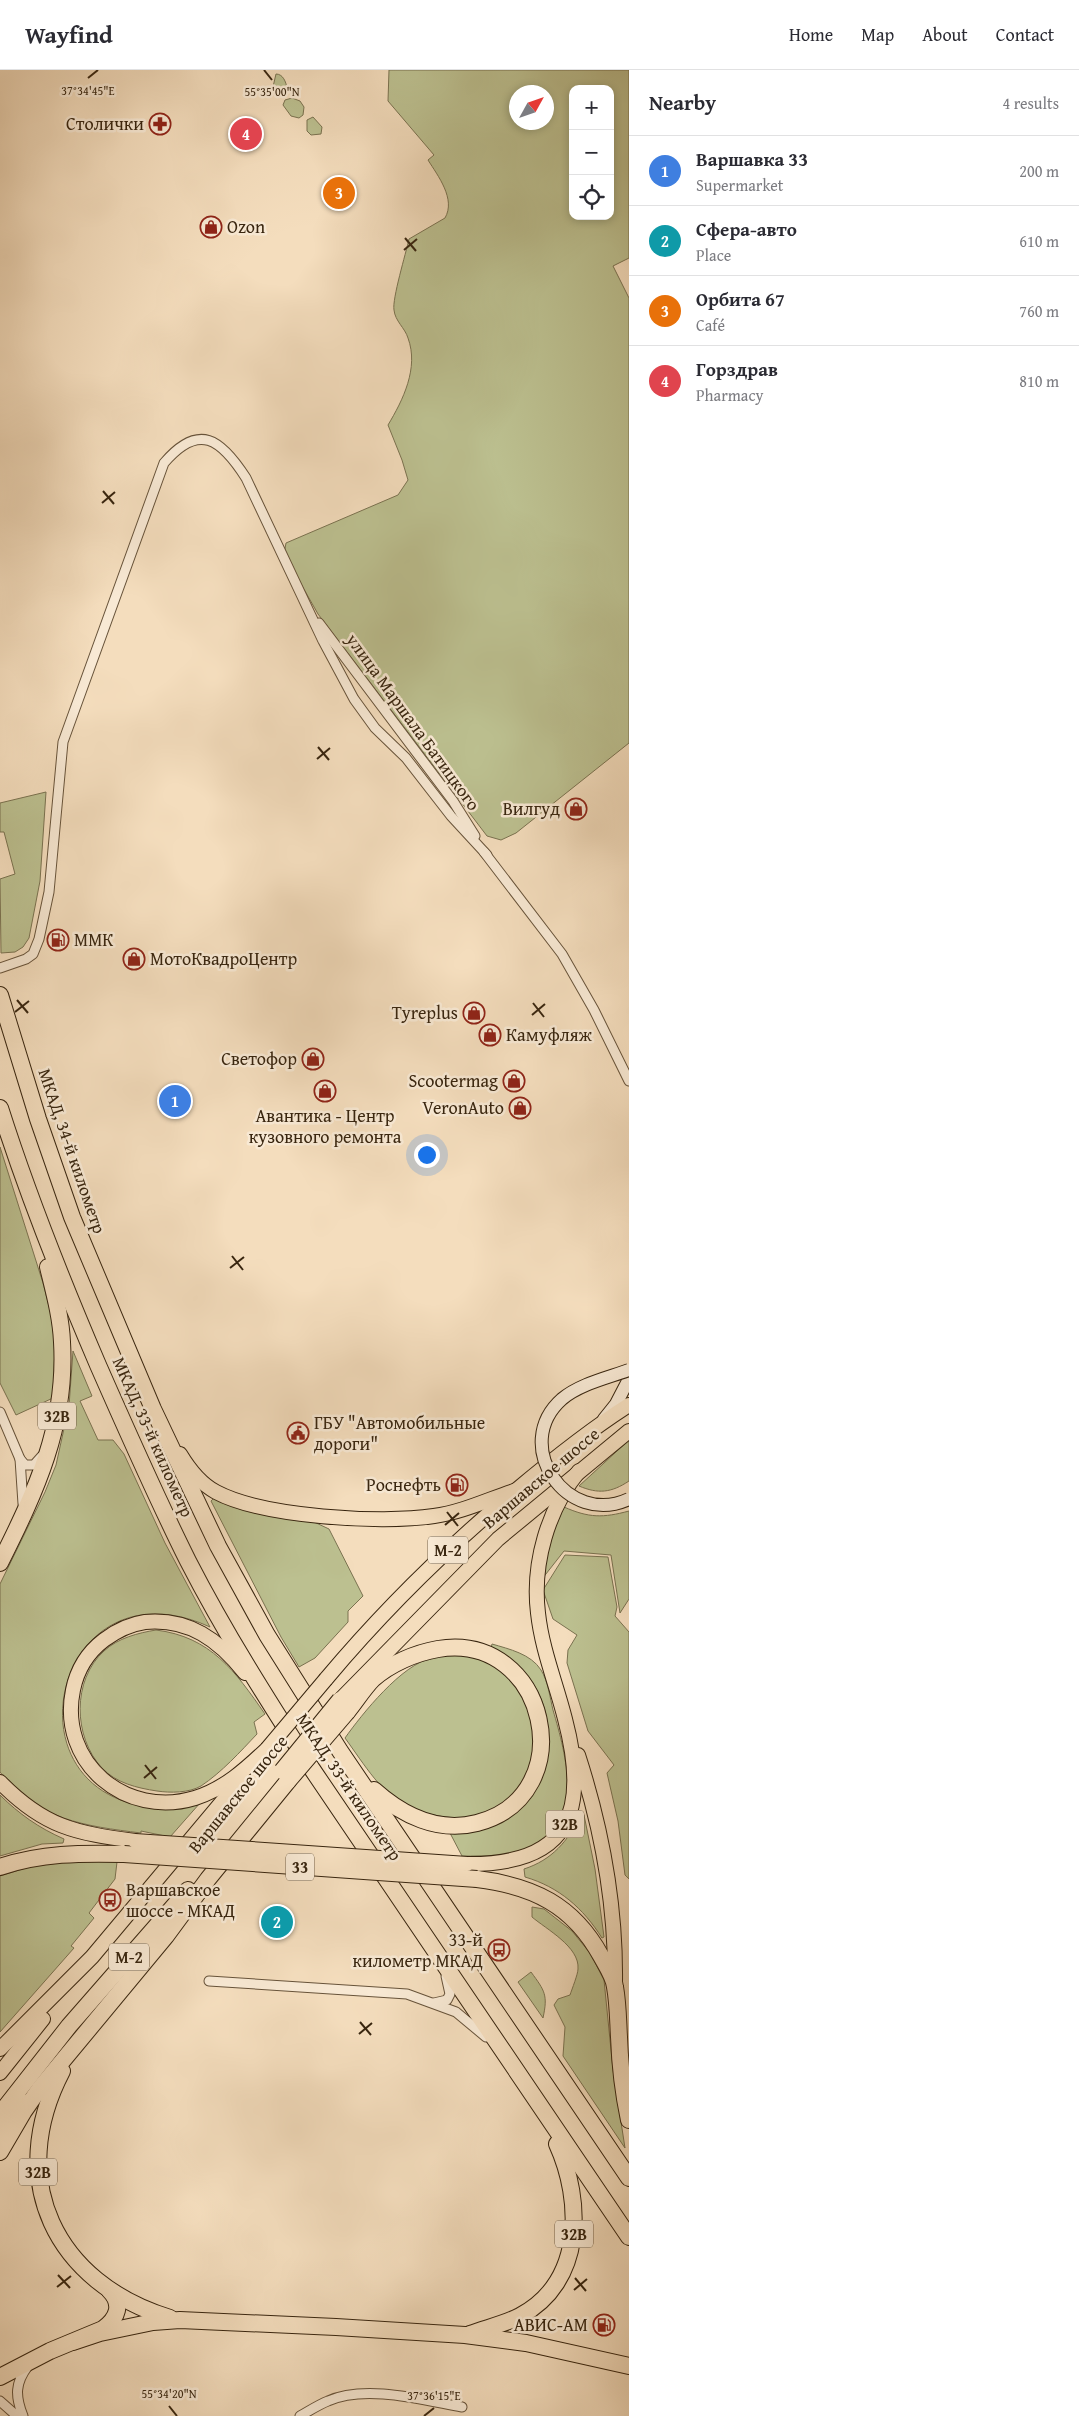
<!DOCTYPE html>
<html lang="en">
<head>
<meta charset="utf-8">
<style>
  :root { --surface:#fff; --page:#f2f2f3; --text:#2b2b33; --muted:#7c7c81; --line:#e1e1e2; --accent:#8f2418 }
  body { margin:0; font-family:"Gentium Book Plus",serif; background:var(--page); color:var(--text) }
  .controls { position:absolute; right:15px; top:15px; display:grid; overflow:hidden; border-radius:10px; box-shadow:0 2px 8px #0003 }
  .controls button { width:45px; height:45px; display:grid; place-items:center; padding:0; border:0; border-bottom:1px solid var(--line); background:var(--surface); color:var(--text); font:25px sans-serif }
  .compass { position:absolute; left:509px; top:15px; width:45px; height:45px; border-radius:50%; background:var(--surface); box-shadow:0 2px 8px #0003; rotate:50deg }
  .you { position:absolute; left:426px; top:1084px; width:18px; height:18px; margin:-12px; border:4px solid #fff; border-radius:50%; background:#1a73e8; box-shadow:0 0 0 8px #1a73e833 }
  .badge { display:grid; place-items:center; width:32px; height:32px; border-radius:50%; background:var(--accent); color:#fff; font-size:16px; font-weight:700 }
  .pin { position:absolute; translate:-50% -50%; border:2px solid #fff; box-shadow:0 1px 5px #0006 }
  .list { margin:0; padding:0; list-style:none }
  h2 { display:flex; justify-content:space-between; align-items:center; height:65px; margin:0; padding:0 20px; font-size:21px }
  h2 small { font-size:16px; font-weight:400; color:var(--muted) }
  .list li { display:grid; grid-template-columns:32px 1fr auto; gap:15px; align-items:center; box-sizing:border-box; height:70px; padding:0 20px; border-top:1px solid var(--line) }
  .list b { display:block; font-size:19px; white-space:nowrap }
  .list p { margin:0; font-size:16px; white-space:nowrap; color:var(--muted) }
  .list em { font-size:16px; font-style:normal; color:var(--muted) }
  .icon { flex:none; width:28px; height:28px; fill:none; stroke:currentColor; stroke-width:2; stroke-linecap:round; stroke-linejoin:round }
  .map { position:relative; flex:none; width:629px; height:2346px; overflow:hidden }
  header { display:flex; align-items:center; gap:30px; box-sizing:border-box; height:70px; padding:0 25px; background:var(--surface); border-bottom:1px solid var(--line) }
  header strong { font-size:24px }
  nav { display:flex; gap:28px; margin-inline-start:auto; font-size:18px }
  main { display:flex }
  aside { flex:1; background:var(--surface) }
  .map>svg:first-child { display:block }
</style>
</head>
<body>
<header>
<strong>Wayfind</strong>
<nav><a>Home</a><a>Map</a><a>About</a><a>Contact</a></nav>
</header>
<main>
<div class="map">
<svg width="629" height="2346" viewBox="0 0 629 2346">
  <rect width="100%" height="100%" fill="#f4ddbd"/>
  <filter id="stains"><feTurbulence type="fractalNoise" baseFrequency=".004" numOctaves="4"/><feColorMatrix values="0 0 0 0 .2 0 0 0 0 .09 0 0 0 0 .02 0 0 0 .5 -.17"/></filter>
  <radialGradient id="worn" r=".72"><stop offset=".6" stop-color="#630" stop-opacity="0"/><stop offset="1" stop-color="#630" stop-opacity=".3"/></radialGradient>
  <g fill="#bcc090" stroke="#7a7250" fill-rule="evenodd">
    <path d="M389 0H629V188L613 196 629 228V673L516 763 501 770 487 766 318 544 284 484 286 473 398 425 408 410 402 390 388 355C403 330 419 298 408 268 405 258 395 251 394 240 392 229 406 183 409 169L445 148C456 129 438 106 428 90L434 85 388 31ZM573 19H610V146H573ZM516 22H546V52H516Z"/>
    <path d="M276 4C283 4 286 12 287 18L283 23 274 24 272 21Z"/>
    <polygon points="292,28 300,31 304,37 303,45 299,48 291,46 283,35 285,30"/>
    <polygon points="313,47 322,57 321,64 311,65 307,61 307,50"/>
    <polygon points="46,722 40,811 29,868 23,877 15,882 1,883 0,809 15,804 4,762 0,762 0,733"/>
    <polygon points="0,1077 43,1213 51,1244 55,1275 53,1328 16,1345 0,1313"/>
    <path d="M73 1281 92 1326 80 1331 98 1370H113L124 1384 165 1473 210 1557C60 1488 2 1712 143 1736 161 1739 182 1734 200 1733L170 1767 141 1761V1763C85 1756 37 1750 0 1702V1514L45 1422 56 1395 69 1336Z"/>
    <path d="M629 1370V1411C611 1423 598 1424 579 1416Z"/>
    <polygon points="214,1428 248,1441 312,1451 329,1459 363,1526 348,1541 348,1552 315,1588 299,1597 281,1567 211,1431"/>
    <path d="M564 1437C589 1448 603 1448 629 1441V1529L620 1543 611 1485 564 1481 542 1509 552 1464Z"/>
    <polygon points="565,1485 608,1487 617,1537 615,1546 629,1562 629,1809 625,1805 618,1751 607,1703 614,1695 588,1661 567,1593 568,1580 577,1565 553,1549 543,1520"/>
    <path d="M156 1560C211 1567 235 1601 265 1644L254 1652 257 1664C240 1682 222 1702 201 1716 189 1723 170 1723 157 1721 137 1718 116 1713 102 1698 73 1667 72 1610 104 1581 118 1568 138 1563 156 1560Z"/>
    <path d="M492 1574C509 1579 531 1584 541 1600 548 1611 550 1628 553 1640 566 1685 586 1754 529 1779 509 1788 484 1786 462 1786L450 1763C466 1762 481 1762 495 1755 551 1728 566 1650 525 1603 515 1592 503 1585 491 1578Z"/>
    <path d="M466 1584C477 1588 493 1592 501 1599 568 1658 526 1766 434 1745 427 1743 418 1743 411 1740 382 1725 364 1694 345 1668 362 1644 402 1594 432 1588 443 1585 455 1585 466 1584Z"/>
    <path d="M0 1725C19 1744 39 1758 64 1769L63 1773 42 1774 0 1786Z"/>
    <path d="M581 1745H584L595 1799 604 1867 602 1868C583 1838 559 1817 525 1807L524 1799C552 1790 568 1771 581 1745Z"/>
    <polygon points="77,1791 117,1792 115,1809 89,1843 94,1848 71,1876 74,1878 0,1962 0,1806 32,1796"/>
    <path d="M532 1837 544 1839 572 1861 590 1883 604 1910 613 2000 625 2078 563 1986 565 1957 554 1935 558 1929 570 1925C572 1919 578 1904 578 1899 580 1877 546 1859 532 1847Z"/>
    <path d="M531 1902C545 1921 548 1925 543 1948L518 1912Z"/>
  </g>
  <g fill="none" stroke-linecap="round" stroke-linejoin="round">
    <g stroke="#67533a" stroke-width="11">
      <g id="street">
        <polyline points="319,553 453,731 475,766"/>
        <polyline points="484,782 562,884 594,940 629,1011"/>
        <path d="M0 898 26 889 33 884 39 869 49 822 63 672 164 393C199 352 221 369 246 408L323 571 354 629 375 658 406 688 451 746 487 785"/>
        <polyline points="0,1342 20,1389 25,1395 34,1395 42,1386"/>
        <polyline points="20,1389 23,1434"/>
        <polyline points="209,1911 407,1924 456,1942 486,1967"/>
        <polyline points="434,1933 447,1930 450,1924 446,1906"/>
        <polyline points="0,2331 17,2346"/>
        <path d="M23 2346C15 2326 15 2313 28 2296"/>
        <path d="M300 2346C309 2341 318 2335 328 2331 365 2314 423 2330 462 2337"/>
      </g>
    </g>
    <g stroke="#38250f" stroke-width="14">
      <polyline id="secondary" points="604,1349 616,1334 629,1309"/>
    </g>
    <g stroke="#38250f" stroke-width="16">
      <g id="primary">
        <path d="M180 1384C189 1399 201 1414 216 1422 263 1447 381 1454 434 1446 463 1442 489 1429 517 1420"/>
        <path d="M245 1603C219 1570 189 1548 145 1552 131 1554 116 1561 104 1570 87 1583 77 1600 73 1620 58 1693 126 1749 195 1728 224 1719 246 1699 267 1679"/>
        <path d="M326 1609C383 1541 446 1479 514 1422 551 1391 588 1361 629 1335"/>
        <polyline points="340,1630 498,1469 629,1361"/>
        <path d="M578 1685C602 1759 616 1835 615 1912"/>
        <path d="M0 1712C44 1757 75 1763 135 1771"/>
        <path d="M467 1794C571 1795 589 1740 565 1649 556 1613 542 1580 538 1543 532 1493 548 1439 579 1401"/>
        <polyline points="0,1979 92,1887 242,1708"/>
        <polyline points="0,2003 43,1949"/>
        <polyline points="0,2061 20,2029"/>
      </g>
    </g>
    <g stroke="#38250f" stroke-width="18">
      <g id="highway">
        <polyline points="0,925 38,1049 72,1147 153,1339 218,1476 267,1565 340,1681 629,2108"/>
        <path d="M0 1038C28 1126 62 1211 98 1295 127 1361 156 1427 188 1491 225 1563 268 1631 312 1699L629 2167"/>
        <path d="M0 1493C36 1421 67 1355 62 1272 61 1247 54 1222 48 1197"/>
        <path d="M347 1642C356 1631 364 1618 373 1609 390 1594 415 1583 438 1579 547 1561 584 1725 477 1753 438 1763 402 1745 374 1720"/>
        <path d="M0 1797C41 1783 81 1783 124 1784"/>
        <path d="M477 1809C533 1816 573 1835 601 1886 606 1895 614 1907 615 1917 618 1933 618 1950 619 1967 620 1995 623 2022 629 2050"/>
        <path d="M62 2001C5 2110 55 2213 170 2248"/>
        <polyline points="0,2044 69,1956 188,1820"/>
        <polyline points="0,2082 24,2041 40,2018 166,1866 208,1809 288,1711"/>
        <path d="M470 2264C486 2258 505 2254 520 2246 584 2212 583 2131 557 2074"/>
        <polyline points="73,2272 100,2263 153,2252 180,2250 336,2257 465,2265 526,2273 629,2296"/>
        <path d="M0 2307 50 2281 103 2259C118 2248 123 2234 109 2220"/>
      </g>
    </g>
    <use href="#street" stroke="#f8e9d4" stroke-width="9"/>
    <use href="#secondary" stroke="#f8e9d4" stroke-width="12"/>
    <use href="#primary" stroke="#f4ddbd" stroke-width="14"/>
    <use href="#highway" stroke="#f4ddbd" stroke-width="16"/>
    <g stroke="#38250f" stroke-width="14" stroke-linecap="butt">
      <path id="secondary-bridge" d="M629 1300C607 1308 580 1314 562 1329 510 1375 567 1458 629 1429"/>
    </g>
    <g stroke="#38250f" stroke-width="16" stroke-linecap="butt">
      <g id="primary-bridge">
        <polyline points="267,1679 326,1609"/>
        <polyline points="135,1771 467,1794"/>
      </g>
    </g>
    <g stroke="#38250f" stroke-width="18" stroke-linecap="butt">
      <g id="highway-bridge">
        <polyline points="282,1701 340,1630"/>
        <polyline points="288,1711 347,1642"/>
        <polyline points="124,1784 477,1809"/>
      </g>
    </g>
    <use href="#secondary-bridge" stroke="#f8e9d4" stroke-width="12"/>
    <use href="#primary-bridge" stroke="#f4ddbd" stroke-width="14"/>
    <use href="#highway-bridge" stroke="#f4ddbd" stroke-width="16"/>
  </g>
  <path fill="none" stroke="#38250f" stroke-width="2" d="M264 0 272 10M88 8 98 0M405 168 416 181M404 180 417 169M103 421 114 434M102 433 115 422M318 677 329 690M317 689 330 678M17 930 28 943M533 933 544 947M15 942 29 931M532 945 545 934M232 1186 243 1200M230 1198 244 1187M447 1442 458 1456M445 1455 459 1443M145 1695 156 1709M144 1708 157 1697M360 1952 371 1965M359 1964 372 1953M58 2205 70 2218M575 2208 586 2221M57 2217 71 2206M574 2220 587 2209M169 2336 177 2346M424 2346 434 2338"/>
  <defs>
    <g id="pharmacy-ring" transform="scale(1.125)"><circle r="9.5" fill="#f8e9d4" stroke="#8f2418" stroke-width="1.5"/><path d="M-2-6h4v4h4v4h-4v4h-4v-4h-4v-4h4Z" fill="#8f2418"/></g>
    <g id="shop-ring" transform="scale(1.125)"><circle r="9.5" fill="#f8e9d4" stroke="#8f2418" stroke-width="1.5"/><path d="M-5-2.5h2.3a2.7 3.5 0 0 1 5.4 0H5L5.5 6h-11ZM-1.5-2.5h3a1.5 2.3 0 0 0-3 0Z" fill="#8f2418"/></g>
    <g id="fuel-ring" transform="scale(1.125)"><circle r="9.5" fill="#f8e9d4" stroke="#8f2418" stroke-width="1.5"/><path d="M-5.5-6h7V0h2V4h1.3V-2.5L3-4.5l.8-.8L6-3V5H2.5V1h-1V6h-7ZM-4.2-4.7v3.2H.2V-4.7Z" fill="#8f2418"/></g>
    <g id="civic-ring" transform="scale(1.125)"><circle r="9.5" fill="#f8e9d4" stroke="#8f2418" stroke-width="1.5"/><path d="M-.6-6.5H3V-4.5H.6V-3L4-1V1h2V6H-6V1h2V-1L-.6-3ZM-1.2 2.5V6h2.4V2.5Z" fill="#8f2418"/></g>
    <g id="bus-ring" transform="scale(1.125)"><circle r="9.5" fill="#f8e9d4" stroke="#8f2418" stroke-width="1.5"/><path d="M-5-6H5V4H4V6H2V4H-2V6H-4V4H-5ZM-3.5-4V0h7V-4ZM-3.5 1.2v1.5H-2V1.2ZM2 1.2v1.5H3.5V1.2Z" fill="#8f2418"/></g>
  </defs>
  <g fill-rule="evenodd">
    <use href="#pharmacy-ring" x="160" y="54"/>
    <use href="#shop-ring" x="211" y="157"/>
    <use href="#shop-ring" x="576" y="739"/>
    <use href="#fuel-ring" x="58" y="870"/>
    <use href="#shop-ring" x="134" y="889"/>
    <use href="#shop-ring" x="474" y="943"/>
    <use href="#shop-ring" x="490" y="965"/>
    <use href="#shop-ring" x="313" y="989"/>
    <use href="#shop-ring" x="514" y="1011"/>
    <use href="#shop-ring" x="325" y="1021"/>
    <use href="#shop-ring" x="520" y="1038"/>
    <use href="#civic-ring" x="298" y="1363"/>
    <use href="#fuel-ring" x="457" y="1415"/>
    <use href="#bus-ring" x="110" y="1830"/>
    <use href="#bus-ring" x="499" y="1880"/>
    <use href="#fuel-ring" x="604" y="2255"/>
  </g>
  <g text-anchor="middle" stroke-width="5" stroke-linejoin="round" paint-order="stroke">
    <g fill="#f8e9d4" stroke="#72604a" stroke-width="1">
      <rect x="38" y="1332.5" width="38" height="27" rx="4"/>
      <rect x="428" y="1466.5" width="40" height="27" rx="4"/>
      <rect x="546" y="1740.5" width="38" height="27" rx="4"/>
      <rect x="286" y="1783.5" width="28" height="27" rx="4"/>
      <rect x="109" y="1873.5" width="40" height="27" rx="4"/>
      <rect x="19" y="2088.5" width="38" height="27" rx="4"/>
      <rect x="555" y="2150.5" width="38" height="27" rx="4"/>
    </g>
    <g font-size="16" font-weight="bold" fill="#38250f">
      <text x="57" y="1352">32B</text>
      <text x="448" y="1486">М-2</text>
      <text x="565" y="1760">32B</text>
      <text x="300" y="1803">33</text>
      <text x="129" y="1893">М-2</text>
      <text x="38" y="2108">32B</text>
      <text x="574" y="2170">32B</text>
    </g>
    <g font-size="18" fill="#38250f" stroke="#f8e9d4" text-anchor="end">
      <text x="144" y="60">Столички</text>
      <text x="227" y="163" text-anchor="start">Ozon</text>
      <text x="560" y="745">Вилгуд</text>
      <text x="74" y="876" text-anchor="start">ММК</text>
      <text x="150" y="895" text-anchor="start">МотоКвадроЦентр</text>
      <text x="458" y="949">Tyreplus</text>
      <text x="506" y="971" text-anchor="start">Камуфляж</text>
      <text x="297" y="995">Светофор</text>
      <text x="498" y="1017">Scootermag</text>
      <text x="504" y="1044">VeronAuto</text>
      <text x="325" y="1052" text-anchor="middle">Авантика - Центр<tspan x="325" dy="21">кузовного ремонта</tspan></text>
      <text x="314" y="1359" text-anchor="start">ГБУ "Автомобильные<tspan x="314" dy="21">дороги"</tspan></text>
      <text x="441" y="1421">Роснефть</text>
      <text x="126" y="1826" text-anchor="start">Варшавское<tspan x="126" dy="21">шоссе - МКАД</tspan></text>
      <text x="483" y="1876">33-й<tspan x="483" dy="21">километр МКАД</tspan></text>
      <text x="588" y="2261">АВИС-АМ</text>
    </g>
    <g font-size="18" fill="#38250f" stroke="#f8e9d4">
      <text transform="translate(413 652) rotate(54)" y="6">улица Маршала Батицкого</text>
      <text transform="translate(72 1081) rotate(71)" y="6">МКАД, 34-й километр</text>
      <text transform="translate(153 1367) rotate(66)" y="6">МКАД, 33-й километр</text>
      <text transform="translate(541 1408) rotate(-40)" y="6">Варшавское шоссе</text>
      <text transform="translate(349 1717) rotate(56)" y="6">МКАД, 33-й километр</text>
      <text transform="translate(238 1724) rotate(-51)" y="6">Варшавское шоссе</text>
    </g>
  </g>
  <g font-size="12" text-anchor="middle" fill="#38250f" stroke="#f8e9d4" stroke-width="5" stroke-linejoin="round" paint-order="stroke">
    <text x="88" y="25">37°34'45"E</text>
    <text x="272" y="26">55°35'00"N</text>
    <text x="169" y="2328">55°34'20"N</text>
    <text x="434" y="2330">37°36'15"E</text>
  </g>
  <rect width="100%" height="100%" filter="url(#stains)"/>
  <rect width="100%" height="100%" fill="url(#worn)"/>
</svg>
<div class="controls">
<button>+</button>
<button>−</button>
<button><svg class="icon" aria-label="locate" viewBox="0 0 24 24"><circle cx="12" cy="12" r="6"/><path d="M12 2v4M12 18v4M2 12h4M18 12h4"/></svg></button>
</div>
<svg class="compass" viewBox="-18 -18 36 36"><path d="M0-13l5 13h-10z" fill="#e53935"/><path d="M0 13l5-13h-10z" fill="#7c7c81"/></svg>
<div class="you"></div>
<div class="pin badge" style="left:175px;top:1031px;background:#3f7fe0">1</div>
<div class="pin badge" style="left:277px;top:1852px;background:#0f9aa8">2</div>
<div class="pin badge" style="left:339px;top:123px;background:#e8710a">3</div>
<div class="pin badge" style="left:246px;top:64px;background:#e0444e">4</div>
</div>
<aside>
<h2>Nearby<small>4 results</small></h2>
<ul class="list">
<li><span class="badge" style="background:#3f7fe0">1</span><div><b>Варшавка 33</b><p>Supermarket</p></div><em>200 m</em></li>
<li><span class="badge" style="background:#0f9aa8">2</span><div><b>Сфера-авто</b><p>Place</p></div><em>610 m</em></li>
<li><span class="badge" style="background:#e8710a">3</span><div><b>Орбита 67</b><p>Café</p></div><em>760 m</em></li>
<li><span class="badge" style="background:#e0444e">4</span><div><b>Горздрав</b><p>Pharmacy</p></div><em>810 m</em></li>
</ul>
</aside>
</main>
</body>
</html>
